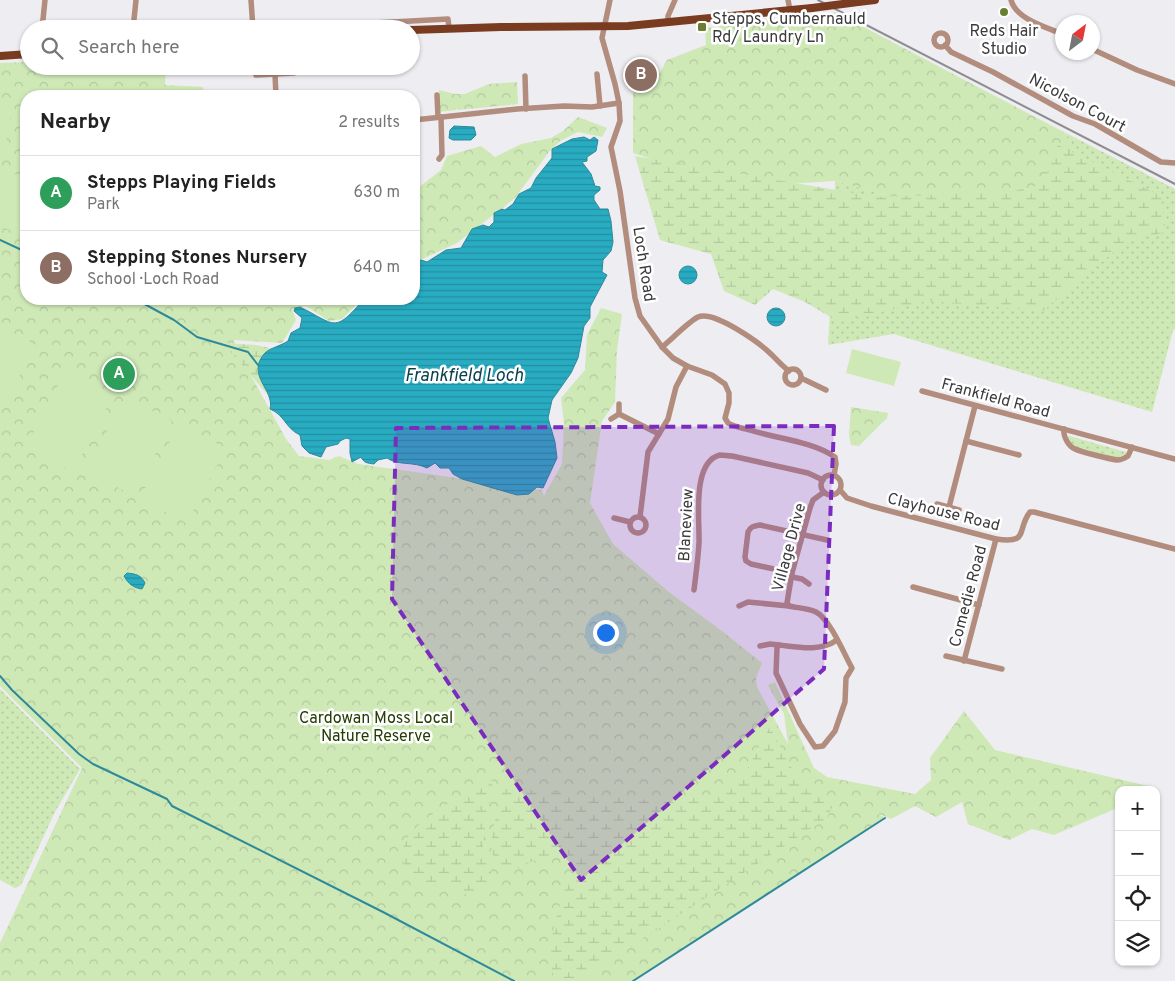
<!DOCTYPE html>
<html lang="en">
<head>
<meta charset="utf-8">
<style>
  :root { --surface:#fff; --page:#f2f2f2; --text:#222; --muted:#767676; --line:#e0e0e0; --accent:#ea580c }
  body { margin:0; font-family:Overpass,sans-serif; background:var(--page); color:var(--text) }
  .controls { position:absolute; right:15px; bottom:15px; display:grid; overflow:hidden; border-radius:10px; box-shadow:0 1px 4px #0004 }
  .controls button { width:45px; height:45px; display:grid; place-items:center; padding:0; border:0; border-bottom:1px solid var(--line); background:var(--surface); color:var(--text); font:25px sans-serif }
  .compass { position:absolute; left:1055px; top:15px; width:45px; height:45px; border-radius:50%; background:var(--surface); box-shadow:0 1px 4px #0004; rotate:32deg }
  .you { position:absolute; left:605px; top:632px; width:18px; height:18px; margin:-12px; border:4px solid #fff; border-radius:50%; background:#1a73e8; box-shadow:0 0 0 8px #1a73e833 }
  .badge { display:grid; place-items:center; width:32px; height:32px; border-radius:50%; background:var(--accent); color:#fff; font-size:16px; font-weight:700 }
  .pin { position:absolute; translate:-50% -50%; border:2px solid #fff; box-shadow:0 1px 5px #0006 }
  .list { margin:0; padding:0; list-style:none }
  h2 { display:flex; justify-content:space-between; align-items:center; height:65px; margin:0; padding:0 20px; font-size:21px }
  h2 small { font-size:16px; font-weight:400; color:var(--muted) }
  .list li { display:grid; grid-template-columns:32px 1fr auto; gap:15px; align-items:center; box-sizing:border-box; height:75px; padding:0 20px; border-top:1px solid var(--line) }
  .list b { display:block; font-size:19px; white-space:nowrap }
  .list p { margin:0; font-size:16px; white-space:nowrap; color:var(--muted) }
  .list em { font-size:16px; font-style:normal; color:var(--muted) }
  .icon { flex:none; width:28px; height:28px; fill:none; stroke:currentColor; stroke-width:2; stroke-linecap:round; stroke-linejoin:round }
  .map { position:relative; flex:none; width:1175px; height:981px; overflow:hidden }
  .search { position:absolute; background:var(--surface); box-shadow:0 1px 4px #0004; left:20px; top:20px; width:400px; height:55px; display:flex; align-items:center; gap:12px; box-sizing:border-box; padding:0 18px; border-radius:28px; color:var(--muted); font-size:19px }
  .panel { position:absolute; background:var(--surface); box-shadow:0 1px 4px #0004; left:20px; top:90px; width:400px; height:215px; border-radius:20px }
  .map>svg:first-child { display:block }
</style>
</head>
<body>
<div class="map">
<svg width="1175" height="981" viewBox="0 0 1175 981">
  <defs>
    <pattern id="grass-dots" width="8" height="8" patternUnits="userSpaceOnUse" patternTransform="scale(1.25)"><rect width="8" height="8" fill="#cee9b6"/><path d="M2 2h.1M6 6h.1" fill="none" stroke="#b2c99d" stroke-width="1.8" stroke-linecap="round"/></pattern>
    <pattern id="forest-crowns" width="20" height="18" patternUnits="userSpaceOnUse" patternTransform="scale(1.25)"><rect width="20" height="18" fill="#cee9b6"/><path d="M2 6a3 3 0 1 1 6 0M12 15a3 3 0 1 1 6 0" fill="none" stroke="#b2c99d"/></pattern>
    <pattern id="wetland-marsh" width="20" height="14" patternUnits="userSpaceOnUse" patternTransform="scale(1.25)"><rect width="20" height="14" fill="#cee9b6"/><path d="M1 5h8M5 5V1M11 12h8M15 12V8" fill="none" stroke="#b2c99d"/></pattern>
    <pattern id="water-rules" width="6" height="5" patternUnits="userSpaceOnUse" patternTransform="scale(1.25)"><rect width="6" height="5" fill="#28acc2"/><path d="M0 2.5h6" fill="none" stroke="#248d9f"/></pattern>
  </defs>
  <rect width="100%" height="100%" fill="#eeedf2"/>
  <g fill="url(#grass-dots)">
    <polygon points="1062,131 1175,189 1175,329 1173,330 1152,412 894,334 828,345 834,244 835,181 938,209 1072,144"/>
    <polygon points="1069,436 1126,452 1126,454 1116,458 1074,447 1068,438"/>
    <polygon points="0,689 80,769 55,812 21,885 15,888 0,880"/>
  </g>
  <g fill="url(#forest-crowns)">
    <polygon points="835,12 1062,131 1072,144 1059,186 938,210 835,181 739,187 633,153 633,91 650,90 667,60 706,45 705,28"/>
    <polygon points="29,62 29,66 166,66 165,85 203,87 204,96 26,96 26,299 362,299 342,319 329,321 306,306 292,309 296,320 282,343 234,340 235,351 240,356 286,439 299,456 329,460 339,456 358,464 542,490 544,496 562,464 564,424 561,398 585,370 587,335 601,308 622,314 617,350 615,402 602,421 590,503 613,544 669,592 722,631 762,663 756,678 757,687 788,744 784,714 768,685 775,682 814,768 827,777 915,794 931,780 930,758 964,711 995,750 1148,786 1151,790 1119,790 1119,811 1115,809 1054,835 1032,829 1009,840 968,824 962,802 936,817 915,806 891,819 877,813 885,818 633,981 0,981 0,943 82,768 0,686 0,63"/>
    <polygon points="517,82 518,104 512,105 511,103 511,105 457,110 456,108 456,110 440,112 439,90 455,94 465,94 489,84"/>
    <polygon points="578,117 607,128 602,137 578,132 560,141 549,152 515,198 457,243 414,263 414,191 441,170 447,156 481,146 495,157 521,144 551,138 563,131"/>
    <polygon points="851,407 888,413 887,418 859,446 851,445 849,436"/>
  </g>
  <g fill="url(#wetland-marsh)">
    <polygon points="1058,145 1161,196 1166,232 1127,241 1043,311 928,301 839,322 805,302 773,289 755,305 724,291 711,254 660,240 635,156 878,197 1008,192 1042,185"/>
    <polygon points="223,343 256,345 273,349 265,353 265,388 267,394"/>
    <path d="M770 727 801 786 833 805 827 818 579 981H556C540 948 564 896 574 863L561 854 533 861 507 874C502 868 495 863 493 855 487 840 500 805 504 789L676 802 718 792 747 769Z"/>
    <path d="M493 780 483 841V854L491 871 486 885 473 899 447 883 428 886 403 872C403 865 401 852 404 845 414 818 468 793 493 780Z"/>
  </g>
  <g fill="#cee9b6">
    <polygon points="0,101 13,103 3,159 0,159"/>
    <polygon points="8,171 26,179 26,237 0,226 0,189"/>
    <polygon points="0,326 36,345 0,412"/>
    <polygon points="852,349 901,362 894,386 846,373"/>
    <polygon points="66,370 114,394 73,472 26,447"/>
    <polygon points="125,397 172,421 134,496 86,471"/>
    <polygon points="179,424 226,448 187,523 140,498"/>
  </g>
  <g fill="url(#water-rules)" stroke="#2e8a9a">
    <polygon points="454,126 474,127 476,135 471,140 453,140 449,138 450,130"/>
    <path d="M584 137 590 140 594 137 598 140 596 151 587 157V161L582 162 591 174 595 186 600 187V190L594 195V200L600 209H608L611 221 613 242 611 251 603 260 602 272 607 275 590 307V318L584 326 578 358 571 373 552 400 548 418 555 442 557 458 543 488 537 487 529 494 517 495 462 479 453 474 449 468H440L435 463 427 468C413 461 398 466 387 458L378 460 374 464C367 463 364 463 361 457L352 462 350 453V439L346 438 340 441 338 444 326 447 321 457 309 453 302 446 300 435C285 428 285 415 270 409 275 390 246 376 264 354 269 348 281 346 288 341L291 333 300 328 302 318 294 311 295 308 300 307C336 325 334 334 364 299H414V263L421 260 427 262 446 250 461 248 472 229 483 225 489 227 494 222V213L502 209 505 210 513 204 519 194 531 188 536 178 552 158V149L572 139Z"/>
    <circle cx="688" cy="275" r="9"/>
    <circle cx="776" cy="317" r="9"/>
    <path d="M127 573C136 574 141 575 145 583L142 589C134 588 128 584 124 576Z"/>
  </g>
  <g fill="none" stroke-linecap="round" stroke-linejoin="round">
    <g stroke="#2e8a9a" stroke-width="2">
      <polyline points="0,240 26,252"/>
      <polyline points="135,299 174,320 197,337 248,352 258,365"/>
      <polyline points="0,676 12,690 79,754 93,764 167,799 172,806 383,912 514,981"/>
      <polyline points="633,981 885,818"/>
    </g>
    <g stroke="#b28d7e" stroke-width="5.5">
      <polyline points="251,0 253,29"/>
      <path d="M610 0 602 38 615 84 619 103 620 121 611 147 620 191 635 298 640 316 662 347 673 358 687 366 712 375 725 384 729 393V403L725 418 728 423C734 427 743 428 750 430 778 439 811 441 835 457L836 464 834 475"/>
      <polyline points="788,0 790,10"/>
      <path d="M1011 0C1016 19 1046 27 1062 34"/>
      <polyline points="668,23 668,16 675,0"/>
      <polyline points="42,29 45,0"/>
      <polyline points="133,29 136,0"/>
      <polyline points="262,29 448,19 449,28"/>
      <circle cx="941" cy="40" r="7"/>
      <polyline points="945,45 951,52 993,72 1073,116 1095,124 1161,162 1175,163"/>
      <polyline points="1092,49 1137,70 1175,84"/>
      <polyline points="275,74 276,96"/>
      <polyline points="597,74 600,106"/>
      <polyline points="256,75 294,73"/>
      <polyline points="525,76 526,109"/>
      <polyline points="437,95 438,117"/>
      <polyline points="414,120 517,109 564,106 592,107 619,103"/>
      <polyline points="439,159 442,155 441,117"/>
      <path d="M662 347C671 340 688 322 698 317 714 310 760 343 772 355 778 361 782 366 789 371"/>
      <circle cx="793" cy="377" r="8"/>
      <polyline points="801,378 826,390"/>
      <polyline points="922,391 1175,459"/>
      <polyline points="619,414 659,434"/>
      <polyline points="611,419 619,414 619,404"/>
      <path d="M1064 429C1063 436 1068 446 1075 449 1081 452 1110 459 1117 460 1121 460 1125 458 1128 456L1132 447"/>
      <polyline points="966,441 1019,455"/>
      <circle cx="831" cy="485" r="10"/>
      <path d="M840 490 847 498 871 506 996 539C1030 544 1016 530 1030 512H1034L1175 549"/>
      <path d="M824 492 813 500 810 508 792 573 787 603 789 606C797 608 808 608 816 612 830 619 844 654 852 668L846 678 845 702 835 731 823 746 815 747 800 724 776 673 777 648 779 645C798 647 820 652 837 640"/>
      <polyline points="937,504 959,510"/>
      <polyline points="949,507 975,406"/>
      <polyline points="640,517 648,452 668,419 676,387 687,366"/>
      <circle cx="638" cy="525" r="8"/>
      <polyline points="614,518 630,522"/>
      <path d="M792 573 751 564 746 561 745 557 748 532C751 526 754 526 760 525L827 540"/>
      <polyline points="792,577 802,579 809,584"/>
      <polyline points="913,587 979,605"/>
      <path d="M694 590C696 574 698 559 699 543 700 522 691 462 720 455 724 455 728 456 732 456L808 473 823 480"/>
      <polyline points="739,606 748,602 789,606"/>
      <polyline points="760,646 770,644 779,645"/>
      <polyline points="946,656 1002,669"/>
      <polyline points="964,661 996,539"/>
    </g>
    <g stroke="#793c21" stroke-width="8">
      <polyline points="858,2 875,0"/>
      <polyline points="411,30 501,27 628,26 812,8"/>
      <polyline points="0,56 29,54"/>
    </g>
    <polyline stroke="#8d8c90" stroke-width="2" points="818,0 1175,184"/>
    <polyline stroke="#793c21" stroke-width="8" points="812,8 858,2"/>
  </g>
  <path fill="#7b2cbf" fill-opacity="0.2" stroke="#7b2cbf" stroke-width="4" stroke-dasharray="10 6" stroke-linejoin="round" d="M834 426 824 669 581 880 392 599 396 428Z"/>
  <g fill="#697e2e" stroke="#fff" stroke-width="2">
    <circle cx="1004" cy="12" r="5"/>
    <rect x="697" y="22" width="10" height="10" rx="2.5"/>
  </g>
  <g text-anchor="middle" stroke-width="5" stroke-linejoin="round" paint-order="stroke">
    <g font-size="16" fill="#3b3b3d" stroke="#fff" text-anchor="start">
      <text x="712" y="24">Stepps, Cumbernauld<tspan x="712" dy="18">Rd/ Laundry Ln</tspan></text>
      <text x="1004" y="36" text-anchor="middle">Reds Hair<tspan x="1004" dy="18">Studio</tspan></text>
    </g>
    <g font-size="16" fill="#3b3b3d" stroke="#fff">
      <text transform="translate(1078 102) rotate(28)" y="6">Nicolson Court</text>
      <text transform="translate(645 264) rotate(81)" y="6">Loch Road</text>
      <text transform="translate(996 397) rotate(15)" y="6">Frankfield Road</text>
      <text transform="translate(944 511) rotate(14)" y="6">Clayhouse Road</text>
      <text transform="translate(685 525) rotate(-87)" y="6">Blaneview</text>
      <text transform="translate(788 547) rotate(-75)" y="6">Village Drive</text>
      <text transform="translate(967 596) rotate(-75)" y="6">Comedie Road</text>
    </g>
    <g font-size="16" fill="#253c03" stroke="#fff">
      <text x="376" y="723">Cardowan Moss Local<tspan x="376" dy="18">Nature Reserve</tspan></text>
    </g>
    <g font-size="18" font-style="italic" fill="#08414b" stroke="#fff">
      <text x="464" y="381">Frankfield Loch</text>
    </g>
  </g>
</svg>
<div class="controls">
<button>+</button>
<button>−</button>
<button><svg class="icon" aria-label="locate" viewBox="0 0 24 24"><circle cx="12" cy="12" r="6"/><path d="M12 2v4M12 18v4M2 12h4M18 12h4"/></svg></button>
<button><svg class="icon" aria-label="layers" viewBox="0 0 24 24"><path d="M12 4l9 5-9 5-9-5zM3 14l9 5 9-5"/></svg></button>
</div>
<svg class="compass" viewBox="-18 -18 36 36"><path d="M0-13l5 13h-10z" fill="#e53935"/><path d="M0 13l5-13h-10z" fill="#767676"/></svg>
<div class="you"></div>
<div class="pin badge" style="left:119px;top:374px;background:#2e9e5b">A</div>
<div class="pin badge" style="left:641px;top:75px;background:#8d6e63">B</div>
<div class="search"><svg class="icon" aria-label="search" viewBox="0 0 24 24"><circle cx="10" cy="10" r="6"/><path d="M15 15l6 6"/></svg>Search here</div>
<section class="panel">
<h2>Nearby<small>2 results</small></h2>
<ul class="list">
<li><span class="badge" style="background:#2e9e5b">A</span><div><b>Stepps Playing Fields</b><p>Park</p></div><em>630 m</em></li>
<li><span class="badge" style="background:#8d6e63">B</span><div><b>Stepping Stones Nursery</b><p>School · Loch Road</p></div><em>640 m</em></li>
</ul>
</section>
</div>
</body>
</html>
